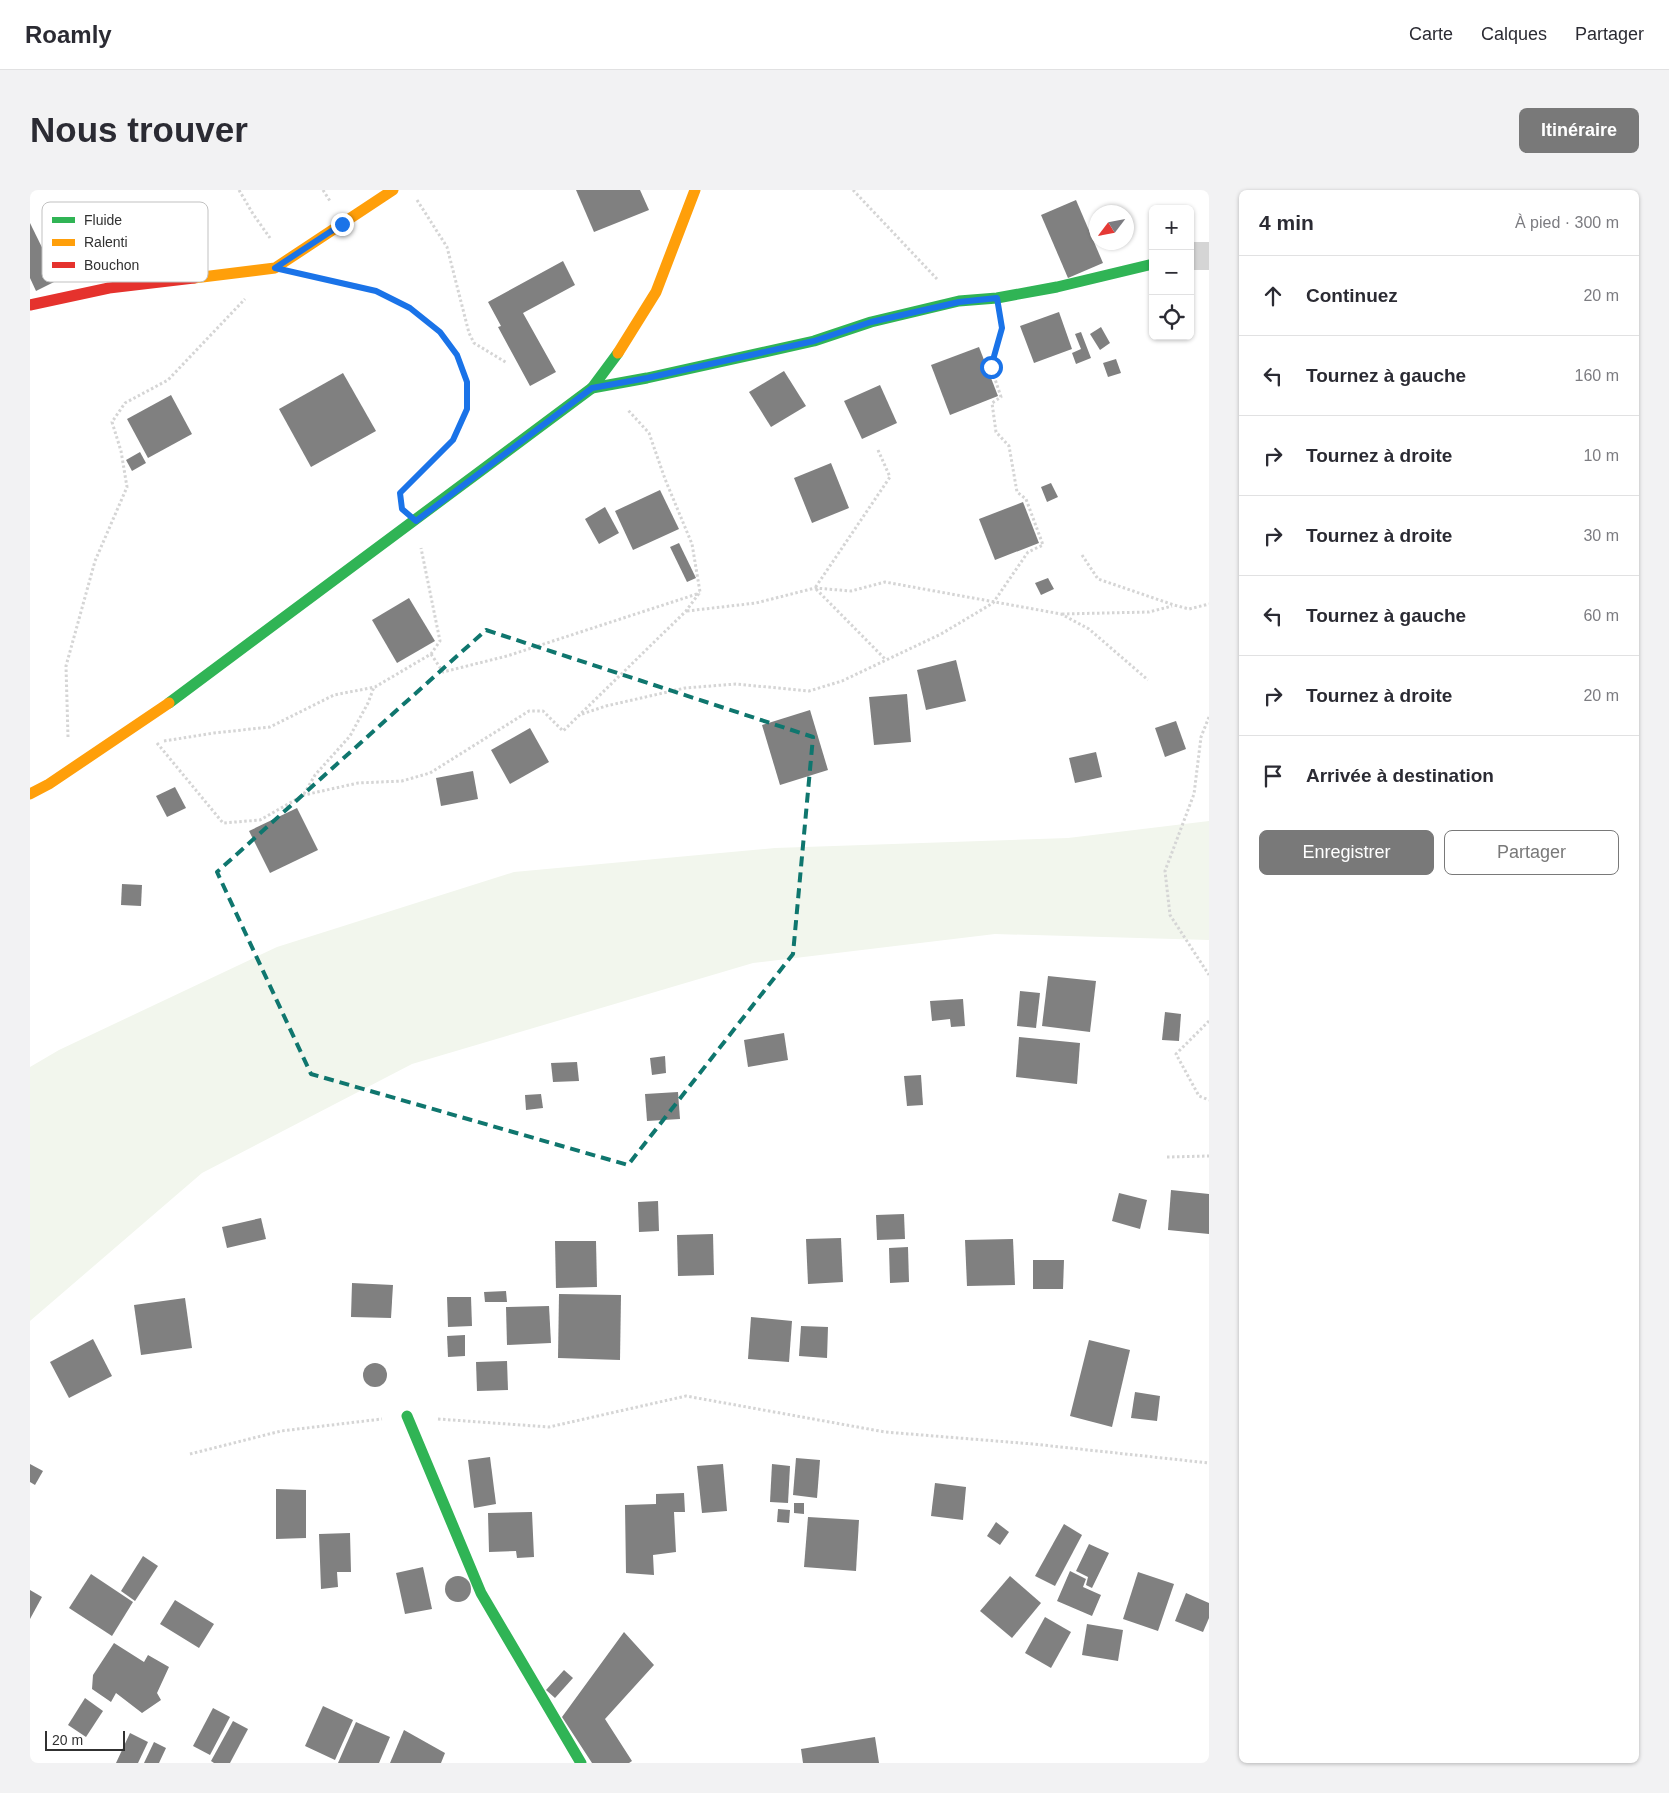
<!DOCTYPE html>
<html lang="fr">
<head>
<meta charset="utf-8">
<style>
  :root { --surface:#fff; --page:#f2f2f3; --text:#2b2b33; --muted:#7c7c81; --line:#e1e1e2; --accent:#797979 }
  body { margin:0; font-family:Arial,sans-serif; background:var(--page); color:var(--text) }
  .controls { position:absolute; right:15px; top:15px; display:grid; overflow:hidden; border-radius:8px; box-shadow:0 1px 4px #0004 }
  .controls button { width:45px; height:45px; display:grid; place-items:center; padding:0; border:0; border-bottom:1px solid var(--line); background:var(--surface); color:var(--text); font:25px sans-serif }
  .compass { position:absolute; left:1059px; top:15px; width:45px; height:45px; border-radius:50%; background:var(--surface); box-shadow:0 1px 4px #0004; rotate:238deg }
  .scale { position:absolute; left:15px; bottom:12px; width:80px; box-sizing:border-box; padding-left:5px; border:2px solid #313131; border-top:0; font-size:14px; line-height:18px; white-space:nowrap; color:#313131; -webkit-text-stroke:4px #fff; paint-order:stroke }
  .stop { position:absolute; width:15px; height:15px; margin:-11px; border:4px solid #1a73e8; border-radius:50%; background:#fff }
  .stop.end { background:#1a73e8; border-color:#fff; box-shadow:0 1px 5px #0008 }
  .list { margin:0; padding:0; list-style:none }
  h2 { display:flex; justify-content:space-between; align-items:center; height:65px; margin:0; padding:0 20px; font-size:21px }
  h2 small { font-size:16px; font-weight:400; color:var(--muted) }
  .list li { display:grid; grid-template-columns:32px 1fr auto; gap:15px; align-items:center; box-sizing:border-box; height:80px; padding:0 20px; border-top:1px solid var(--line) }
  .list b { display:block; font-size:19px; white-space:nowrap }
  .list em { font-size:16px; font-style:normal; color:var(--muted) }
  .actions { display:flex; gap:10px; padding:15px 20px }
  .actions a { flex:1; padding:11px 0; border:1px solid var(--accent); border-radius:8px; text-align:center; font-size:18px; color:var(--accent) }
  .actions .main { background:var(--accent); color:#fff }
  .icon { flex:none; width:28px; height:28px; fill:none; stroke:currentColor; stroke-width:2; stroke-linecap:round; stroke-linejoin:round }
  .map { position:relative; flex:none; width:1179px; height:1573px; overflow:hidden; border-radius:8px }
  header { display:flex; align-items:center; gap:30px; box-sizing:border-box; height:70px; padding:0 25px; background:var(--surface); border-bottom:1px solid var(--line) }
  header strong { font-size:24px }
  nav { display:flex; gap:28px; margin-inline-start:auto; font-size:18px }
  .intro { display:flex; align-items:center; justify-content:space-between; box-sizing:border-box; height:120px; padding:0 30px }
  h1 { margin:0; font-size:35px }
  .button { padding:12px 22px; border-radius:8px; background:var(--accent); color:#fff; font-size:18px; font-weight:700 }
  main { display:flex; gap:30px; padding:0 30px }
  aside { flex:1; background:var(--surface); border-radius:8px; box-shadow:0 1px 4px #0004 }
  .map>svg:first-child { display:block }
</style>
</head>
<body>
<header>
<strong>Roamly</strong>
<nav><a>Carte</a><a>Calques</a><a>Partager</a></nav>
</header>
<div class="intro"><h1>Nous trouver</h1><a class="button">Itinéraire</a></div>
<main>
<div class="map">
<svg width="1179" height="1573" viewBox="0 0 1179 1573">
  <rect width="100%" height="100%" fill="#fff"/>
  <polygon fill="#f2f6ed" points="1179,631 1179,750 965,744 723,773 382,874 172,983 0,1131 0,877 29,860 247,757 484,682 745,658 1038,648"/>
  <g fill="#808080">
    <polygon points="546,0 610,0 619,20 564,42"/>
    <polygon points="1046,10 1073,73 1038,88 1011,25"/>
    <polygon points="0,33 28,90 6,101 0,88"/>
    <polygon points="533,71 545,95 493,123 526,182 500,196 468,137 471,136 458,112"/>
    <polygon points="1029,122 1042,159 1004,173 990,136"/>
    <polygon points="1071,137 1080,153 1070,160 1060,144"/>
    <polygon points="1051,142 1061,168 1046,174 1042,163 1051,159 1045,144"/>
    <polygon points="949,157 968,206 920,225 901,175"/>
    <polygon points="1086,169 1091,183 1078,187 1073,173"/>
    <polygon points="754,181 776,216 741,237 719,202"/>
    <polygon points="313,183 346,241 281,277 249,219"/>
    <polygon points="850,195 867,233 832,249 814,211"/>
    <polygon points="141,205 162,244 118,268 97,229"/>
    <polygon points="110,262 116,273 102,281 96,270"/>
    <polygon points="801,273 819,318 782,333 764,288"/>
    <polygon points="1021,293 1028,307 1017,312 1011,297"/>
    <polygon points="630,300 649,339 603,360 585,321"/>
    <polygon points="993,312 1009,353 965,370 949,329"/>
    <polygon points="575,317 589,343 569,354 555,329"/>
    <polygon points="649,353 666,388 657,392 640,357"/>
    <polygon points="1018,388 1024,399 1011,405 1005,393"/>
    <polygon points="379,408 405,451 367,473 342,430"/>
    <polygon points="926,470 936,511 896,520 887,480"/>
    <polygon points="877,504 881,552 844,555 839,507"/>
    <polygon points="780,520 798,580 750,595 732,535"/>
    <polygon points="1146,531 1156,559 1135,567 1125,538"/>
    <polygon points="500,538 519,572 480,594 461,560"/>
    <polygon points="1066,562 1072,587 1045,593 1039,568"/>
    <polygon points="443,581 448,609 411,616 406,588"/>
    <polygon points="145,597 156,618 137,627 126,606"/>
    <polygon points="267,618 288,660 240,683 219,641"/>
    <polygon points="92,694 112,695 111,716 91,715"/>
    <polygon points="1018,786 1066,791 1060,842 1012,836"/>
    <polygon points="990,801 1010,803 1006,838 987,836"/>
    <polygon points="933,809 935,836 921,837 920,829 902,831 900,811"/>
    <polygon points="1135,822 1151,824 1149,851 1132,850"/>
    <polygon points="754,843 758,870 718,877 714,850"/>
    <polygon points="989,847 1050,853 1047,894 986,887"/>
    <polygon points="635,866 636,883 622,885 620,868"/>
    <polygon points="547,872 549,891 523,892 521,873"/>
    <polygon points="891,885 893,915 877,916 874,886"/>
    <polygon points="648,902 650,929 617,931 615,904"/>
    <polygon points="511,904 513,918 496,920 495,905"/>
    <polygon points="1141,1000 1179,1004 1179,1044 1138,1040"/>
    <polygon points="1089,1003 1117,1010 1110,1039 1082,1031"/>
    <polygon points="628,1011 629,1041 609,1042 608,1012"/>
    <polygon points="874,1024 875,1049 847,1050 846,1025"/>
    <polygon points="231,1028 236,1049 197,1058 192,1037"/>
    <polygon points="683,1044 684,1085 648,1086 647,1045"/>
    <polygon points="811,1048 813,1092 778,1094 776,1049"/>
    <polygon points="983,1049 985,1095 937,1096 935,1050"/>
    <polygon points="525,1051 566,1051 567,1097 526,1098"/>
    <polygon points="878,1057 879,1092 860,1093 859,1058"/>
    <polygon points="1003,1070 1034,1070 1033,1099 1003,1099"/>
    <polygon points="322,1093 363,1095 361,1128 321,1127"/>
    <polygon points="476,1101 477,1112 455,1112 454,1102"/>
    <polygon points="529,1104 591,1105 590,1170 528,1168"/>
    <polygon points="417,1107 441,1107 442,1136 418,1137"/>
    <polygon points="155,1108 162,1158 111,1165 104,1115"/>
    <polygon points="519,1116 521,1153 477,1155 476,1117"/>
    <polygon points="721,1127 762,1131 759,1172 718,1169"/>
    <polygon points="771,1136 798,1137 797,1168 769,1166"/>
    <polygon points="435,1145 435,1166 418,1167 417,1146"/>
    <polygon points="63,1149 82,1186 39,1208 20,1172"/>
    <polygon points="1059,1150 1100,1160 1082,1237 1040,1226"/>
    <polygon points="477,1171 478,1200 447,1201 446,1172"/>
    <circle cx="345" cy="1185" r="12"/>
    <polygon points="1105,1202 1130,1206 1127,1231 1101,1228"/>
    <polygon points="460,1267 466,1314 444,1318 438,1270"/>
    <polygon points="766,1268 790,1270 787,1308 763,1305"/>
    <polygon points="0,1274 13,1281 5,1295 0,1292"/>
    <polygon points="693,1274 697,1321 672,1323 667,1276"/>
    <polygon points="742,1274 760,1276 758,1313 740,1312"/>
    <polygon points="905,1293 936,1297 933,1330 901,1326"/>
    <polygon points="246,1299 276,1300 276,1348 246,1349"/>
    <polygon points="654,1303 655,1322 644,1322 646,1362 623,1365 624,1385 596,1383 595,1315 626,1314 626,1304"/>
    <polygon points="764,1313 774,1313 774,1324 764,1323"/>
    <polygon points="748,1319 760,1320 759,1333 747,1332"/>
    <polygon points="502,1322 504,1367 487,1368 486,1361 459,1362 458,1323"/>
    <polygon points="778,1327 829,1330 826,1381 774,1377"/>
    <polygon points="966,1332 979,1342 970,1355 957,1346"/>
    <polygon points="1034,1334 1052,1345 1025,1396 1005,1386"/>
    <polygon points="320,1343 321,1382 307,1382 308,1397 291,1399 289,1344"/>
    <polygon points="1059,1354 1079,1363 1062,1398 1056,1395 1058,1387 1046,1381"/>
    <polygon points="113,1366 128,1376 105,1411 91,1401"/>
    <polygon points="393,1377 402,1419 375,1424 366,1383"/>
    <polygon points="1040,1381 1056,1389 1053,1397 1071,1405 1062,1426 1027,1411"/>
    <polygon points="1108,1382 1144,1394 1128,1441 1093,1429"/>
    <polygon points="61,1384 103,1412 82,1446 39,1418"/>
    <polygon points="980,1386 1011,1413 982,1448 950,1421"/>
    <circle cx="428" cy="1399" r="13"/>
    <polygon points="0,1400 12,1407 0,1429"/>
    <polygon points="1156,1403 1179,1413 1179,1428 1173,1442 1145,1431"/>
    <polygon points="145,1410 184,1434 169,1458 130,1434"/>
    <polygon points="1015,1427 1041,1442 1021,1478 995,1463"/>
    <polygon points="1057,1434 1093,1440 1088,1471 1052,1465"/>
    <polygon points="594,1442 624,1475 575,1529 602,1571 599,1573 562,1573 532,1527"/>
    <polygon points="84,1453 114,1472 118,1465 139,1477 127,1503 131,1510 112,1523 86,1503 81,1512 62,1499 63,1485"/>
    <polygon points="534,1480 543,1488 525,1508 516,1500"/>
    <polygon points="55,1508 73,1521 56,1547 38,1535"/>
    <polygon points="293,1516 323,1530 305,1570 275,1556"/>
    <polygon points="183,1518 200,1527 180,1565 163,1556"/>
    <polygon points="203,1531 218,1539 200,1573 184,1573 181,1571"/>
    <polygon points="326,1532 360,1547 349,1573 308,1573"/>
    <polygon points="374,1540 415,1563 411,1573 360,1573"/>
    <polygon points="100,1543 118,1552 108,1573 86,1573"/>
    <polygon points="845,1547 849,1573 773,1573 771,1559"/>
    <polygon points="124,1552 136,1558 129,1573 114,1573"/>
  </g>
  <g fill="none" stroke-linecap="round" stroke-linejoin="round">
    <g stroke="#d5d5d5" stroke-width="3" stroke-dasharray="2.5 2.5" stroke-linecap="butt">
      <polyline points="209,0 223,24 240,48"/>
      <polyline points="293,0 300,11"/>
      <polyline points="823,0 907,89"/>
      <polyline points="387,10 417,57 439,143 444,153 477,173"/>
      <path d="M281 86C301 91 330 94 348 102 407 128 464 182 424 249 419 257 409 264 402 270 391 281 381 292 370 303L371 306"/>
      <polyline points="848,260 860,287 785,398 856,470"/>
      <polyline points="1052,365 1068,389 1144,415 1159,419 1179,414"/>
      <polyline points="657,421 726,413 785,398 821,401 855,392 1031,424 1059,439 1118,490"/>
      <polyline points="1032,424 1119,422 1142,416"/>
      <polyline points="401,464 413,482 477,466 670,403"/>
      <polyline points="552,524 576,516 655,498 706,494 779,501 812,491 911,444 963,413 998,362 1013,355 996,309 987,302 979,256 966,242 962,213 971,207 961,177 972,138 971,134"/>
      <polyline points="1179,527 1171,547 1164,604 1135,681 1140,725 1179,785"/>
      <polyline points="38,547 36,476 65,371 97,297 91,261 82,232 95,213 138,190 215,109"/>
      <polyline points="134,551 184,543 240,537 304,505 345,497 401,464 410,451 391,358"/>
      <polyline points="127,553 193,633 230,630 274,605 328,593 372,591 400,583 499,521 513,521 533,541 656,421 670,402 662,354 635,289 619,243 597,219"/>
      <polyline points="274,604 285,585 320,546 338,513 344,497"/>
      <polyline points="1179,831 1146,864 1169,906 1179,910"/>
      <polyline points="1137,967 1179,966"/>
      <polyline points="408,1229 519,1237 656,1206 855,1242 1003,1254 1179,1273"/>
      <polyline points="160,1264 251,1241 352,1229"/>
    </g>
    <polyline stroke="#d5d5d5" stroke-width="28" points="1160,66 1179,66"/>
    <g stroke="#30b455" stroke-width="11">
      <polyline points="562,198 617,188 784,151 841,132 929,111 967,108 1027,97 1123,74"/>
      <polyline points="139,513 562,198 588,163"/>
      <polyline points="377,1226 451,1403 551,1573"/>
    </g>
    <g stroke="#ff9f0a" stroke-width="11">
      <polyline points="164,88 245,78 363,0"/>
      <polyline points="588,163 626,102 665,0"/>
      <polyline points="0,604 19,594 139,513"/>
    </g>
    <polyline stroke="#e5322d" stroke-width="11" points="0,115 79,98 164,88"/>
  </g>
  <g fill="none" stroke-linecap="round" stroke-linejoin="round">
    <polyline stroke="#1a73e8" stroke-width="6" points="312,34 245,78 346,101 380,118 410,142 427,165 437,192 437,219 423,250 370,303 372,319 386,331 562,198 617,188 784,151 841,132 929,112 967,108 972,138 961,177"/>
  </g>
  <path fill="none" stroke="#0f766e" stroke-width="4" stroke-dasharray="10 6" stroke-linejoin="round" d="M456 440 783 547 763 764 598 975 281 884 187 682Z"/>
  <rect x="12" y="12" width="166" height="80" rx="8" fill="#fff" stroke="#c1c1c1" stroke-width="1"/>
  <rect x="22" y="27" width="23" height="6" fill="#30b455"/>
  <rect x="22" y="49" width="23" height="7" fill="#ff9f0a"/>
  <rect x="22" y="72" width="23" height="6" fill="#e5322d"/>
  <g font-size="14" fill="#313131">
    <text x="54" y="35">Fluide</text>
    <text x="54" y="57">Ralenti</text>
    <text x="54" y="80">Bouchon</text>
  </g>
</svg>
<div class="controls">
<button>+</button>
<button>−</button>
<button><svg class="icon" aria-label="locate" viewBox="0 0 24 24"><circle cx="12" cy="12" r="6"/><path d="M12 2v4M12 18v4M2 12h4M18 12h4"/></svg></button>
</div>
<svg class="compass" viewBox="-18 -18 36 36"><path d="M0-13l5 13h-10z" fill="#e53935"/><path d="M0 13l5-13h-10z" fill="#7c7c81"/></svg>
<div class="scale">20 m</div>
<div class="stop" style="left:961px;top:177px"></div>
<div class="stop end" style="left:312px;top:34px"></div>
</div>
<aside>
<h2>4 min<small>À pied · 300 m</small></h2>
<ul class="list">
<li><svg class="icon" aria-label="ahead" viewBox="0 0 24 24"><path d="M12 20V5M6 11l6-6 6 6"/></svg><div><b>Continuez</b></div><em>20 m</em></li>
<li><svg class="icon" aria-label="left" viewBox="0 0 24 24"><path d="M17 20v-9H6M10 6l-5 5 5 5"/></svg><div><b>Tournez à gauche</b></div><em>160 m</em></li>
<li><svg class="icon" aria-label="right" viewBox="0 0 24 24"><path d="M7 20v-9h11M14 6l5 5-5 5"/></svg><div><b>Tournez à droite</b></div><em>10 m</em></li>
<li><svg class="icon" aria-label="right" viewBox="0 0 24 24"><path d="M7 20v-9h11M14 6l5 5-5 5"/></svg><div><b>Tournez à droite</b></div><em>30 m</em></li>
<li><svg class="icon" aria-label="left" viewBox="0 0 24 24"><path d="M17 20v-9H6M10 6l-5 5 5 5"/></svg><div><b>Tournez à gauche</b></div><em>60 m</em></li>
<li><svg class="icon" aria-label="right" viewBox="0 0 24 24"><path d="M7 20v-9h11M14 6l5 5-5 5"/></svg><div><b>Tournez à droite</b></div><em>20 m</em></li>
<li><svg class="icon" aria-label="arrive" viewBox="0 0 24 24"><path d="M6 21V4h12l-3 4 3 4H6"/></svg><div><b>Arrivée à destination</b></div></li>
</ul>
<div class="actions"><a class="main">Enregistrer</a><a>Partager</a></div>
</aside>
</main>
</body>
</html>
